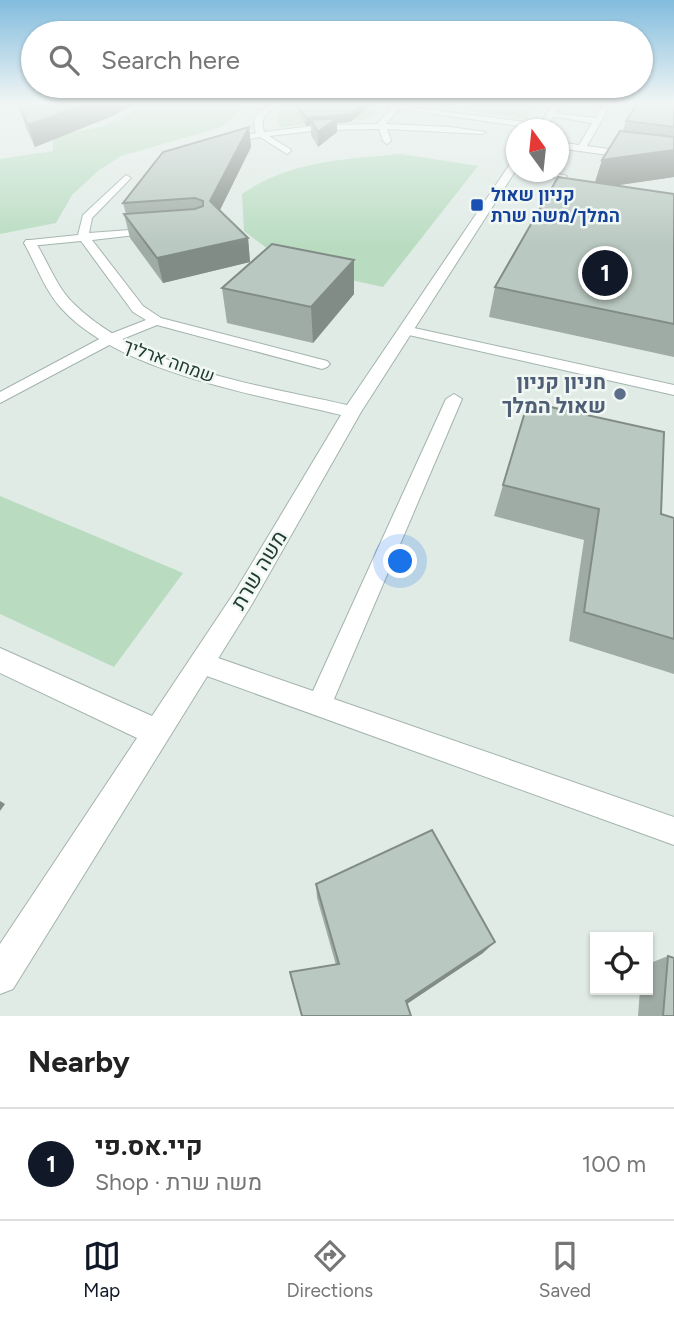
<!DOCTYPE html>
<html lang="en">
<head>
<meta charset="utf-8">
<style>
  :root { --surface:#fff; --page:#f6f6f6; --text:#222; --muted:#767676; --line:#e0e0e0; --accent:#111827 }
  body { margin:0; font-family:Figtree,Heebo,sans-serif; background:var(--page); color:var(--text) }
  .controls { position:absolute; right:21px; bottom:21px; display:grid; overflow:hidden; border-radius:0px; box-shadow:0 2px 5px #0004 }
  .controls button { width:63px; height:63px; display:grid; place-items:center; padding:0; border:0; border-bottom:2px solid var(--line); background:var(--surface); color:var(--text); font:35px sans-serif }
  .compass { position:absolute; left:506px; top:119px; width:63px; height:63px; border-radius:50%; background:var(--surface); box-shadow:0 2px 5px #0004; rotate:345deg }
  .you { position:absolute; left:401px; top:562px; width:24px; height:24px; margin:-18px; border:5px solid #fff; border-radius:50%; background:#1a73e8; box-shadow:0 0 0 10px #1a73e833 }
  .badge { display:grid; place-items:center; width:46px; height:46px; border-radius:50%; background:var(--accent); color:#fff; font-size:23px; font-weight:700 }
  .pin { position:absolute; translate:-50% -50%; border:4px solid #fff; box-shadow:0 2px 7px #0006 }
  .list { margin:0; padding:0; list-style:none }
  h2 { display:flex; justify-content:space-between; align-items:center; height:91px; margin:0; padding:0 28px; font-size:30px }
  h2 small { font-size:23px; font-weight:400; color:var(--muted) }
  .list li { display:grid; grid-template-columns:46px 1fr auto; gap:21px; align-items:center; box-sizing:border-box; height:112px; padding:0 28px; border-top:2px solid var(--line) }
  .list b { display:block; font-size:26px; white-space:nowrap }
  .list p { margin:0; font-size:23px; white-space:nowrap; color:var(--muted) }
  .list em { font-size:23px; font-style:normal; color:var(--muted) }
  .icon { flex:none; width:38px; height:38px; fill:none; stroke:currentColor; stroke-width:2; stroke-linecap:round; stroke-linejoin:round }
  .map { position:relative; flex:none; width:674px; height:1016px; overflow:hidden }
  .search { position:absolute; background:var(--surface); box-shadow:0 2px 5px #0004; left:21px; right:21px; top:21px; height:77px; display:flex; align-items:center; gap:18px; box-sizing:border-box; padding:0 24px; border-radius:38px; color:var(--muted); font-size:26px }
  .sheet { height:203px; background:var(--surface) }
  nav { display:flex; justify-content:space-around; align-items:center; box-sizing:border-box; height:98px; border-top:2px solid var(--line); background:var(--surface); font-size:19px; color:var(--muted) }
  nav a { display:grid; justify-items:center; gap:4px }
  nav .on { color:var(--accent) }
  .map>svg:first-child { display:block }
</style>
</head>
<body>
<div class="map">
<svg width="674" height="1016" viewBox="0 0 674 1016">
  <rect width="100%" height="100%" fill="#e0ebe6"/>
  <g fill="#b9dcc1">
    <path d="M143 104 246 105 222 127 121 156 98 171 72 195 56 223 0 234V159L53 151V136C84 130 119 127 143 104Z"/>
    <polygon points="289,104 348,104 382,110 370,119 280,127 276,117 280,111"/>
    <polygon points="424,104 539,104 526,119 422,105"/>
    <path d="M401 154 478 166 383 287 292 267 244 231 242 194C289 161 345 159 401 154Z"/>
    <polygon points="0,496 183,573 114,667 0,614"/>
  </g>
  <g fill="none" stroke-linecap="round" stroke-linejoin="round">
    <g stroke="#a3b3ad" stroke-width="2">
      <g id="lane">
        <path d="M271 104H279C268 114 259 115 264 132L321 125 377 124 396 104H403L386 124 450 127 486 132 482 134 387 129 391 141 387 144 383 141 379 129 321 130 269 136 290 149 291 151 287 154 260 137 222 144V140L256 133C251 116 257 113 271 104Z"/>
        <polygon points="604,104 611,104 587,146 674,158 674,164 558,148 558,142 579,145 592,123 550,116 547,112 595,118"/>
        <polygon points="527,172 550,172 567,176 562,179"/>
        <polygon points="126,175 131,178 129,180 92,218 89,233 157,228 159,230 153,233 92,240 143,306 161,318 327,361 330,364 327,367 322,369 157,325 115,342 0,403 0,392 105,336 146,320 133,312 81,241 30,246 24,243 30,240 78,235 83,215"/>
        <polygon points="405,326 674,385 674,395 400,333 400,327"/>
        <polygon points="454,394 462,399 334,699 674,817 674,845 193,671 189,663 193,655 201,652 313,691 446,399"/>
      </g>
    </g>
    <g stroke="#a3b3ad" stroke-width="2">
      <g id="street">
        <polygon points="368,104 387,104 540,124 553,104 561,104 545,130"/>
        <path d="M516 160V170L361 412 252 604 13 989 0 994V944L137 738 0 673V648L152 716 236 590 341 415C259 395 119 373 61 308 44 289 36 264 24 243L26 240H34C48 261 56 287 74 304 140 369 260 385 347 405L512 161Z"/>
      </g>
    </g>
    <use href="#lane" fill="#fff" fill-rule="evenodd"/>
    <use href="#street" fill="#fff" fill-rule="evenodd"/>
  </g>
  <g fill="#9faca6">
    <polygon points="23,104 135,104 110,117 35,147 26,128 19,106"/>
    <polygon points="294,104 369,104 369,107 350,122 337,123 337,132 318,147 311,135 311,125 306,126"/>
    <polygon points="674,104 674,177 617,185 674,194 674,357 489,317 495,287 595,182 602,160 623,131 626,121"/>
    <polygon points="249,127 251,147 220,210 248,238 250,262 163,283 130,238 124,214 126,214 123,203"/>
    <polygon points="354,260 354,294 313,343 227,323 222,288"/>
    <polygon points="503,485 674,518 674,674 569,641 584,540 494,516"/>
    <polygon points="316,884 483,953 407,1003 336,965 317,898"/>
    <polygon points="668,956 674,1016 638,1016 640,990 648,990 648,964"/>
  </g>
  <g fill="#828c87">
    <polygon points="86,104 135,104 110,117 35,147 28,125"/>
    <polygon points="364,104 369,104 369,107 350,122 337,123 337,132 318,147 318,132 311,120 311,125 306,126 306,118"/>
    <polygon points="249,127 251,147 213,224 210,201"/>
    <polygon points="674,150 674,177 593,189 602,160"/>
    <polygon points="248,238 250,262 163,283 157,258"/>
    <polygon points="354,260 354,294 313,343 311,307"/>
    <polygon points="0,801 5,804 0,811"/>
    <polygon points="495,942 483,953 401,1008 406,1001"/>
  </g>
  <g fill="#b9c8c1" stroke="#828c87" stroke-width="2">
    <polygon points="23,104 86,104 28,125 19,106"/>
    <polygon points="297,104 364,104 350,114 306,118"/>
    <polygon points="637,104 674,104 674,127 626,121"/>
    <polygon points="337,118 318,132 311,120"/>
    <polygon points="249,127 210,201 248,238 157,258 124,214 195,209 203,206 203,201 195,198 123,203 163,152"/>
    <polygon points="620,131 674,137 674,150 602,160"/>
    <polygon points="558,177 674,194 674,324 495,287"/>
    <polygon points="272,244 354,260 311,307 222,288"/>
    <polygon points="528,402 664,432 661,514 674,518 674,639 584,612 599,509 503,485"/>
    <polygon points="432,830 495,942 406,1001 411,1016 302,1016 290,972 339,964 316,884"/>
    <polygon points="668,956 674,958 674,1016 663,1016"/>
  </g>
  <linearGradient id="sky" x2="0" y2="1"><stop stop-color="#82bcde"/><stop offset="0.42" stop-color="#f1f6f4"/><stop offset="1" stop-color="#f1f6f4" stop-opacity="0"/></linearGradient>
  <rect width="674" height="246" fill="url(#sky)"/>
  <rect fill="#1a4fb4" stroke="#f1f8f4" stroke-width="2.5" x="470" y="198" width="14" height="14" rx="3.5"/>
  <circle fill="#5c6f8a" stroke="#f1f8f4" stroke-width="2.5" cx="620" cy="394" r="7"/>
  <g text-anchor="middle" stroke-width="5" stroke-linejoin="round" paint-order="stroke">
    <g font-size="18" font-weight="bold" fill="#164399" stroke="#f1f8f4" text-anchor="start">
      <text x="491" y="201">קניון שאול<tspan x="491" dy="21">המלך/משה שרת</tspan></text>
    </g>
    <g font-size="18" fill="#213b33" stroke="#f1f8f4">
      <text transform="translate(169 361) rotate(20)" y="6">שמחה ארליך</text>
    </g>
    <g font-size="21" font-weight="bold" fill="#4e5e75" stroke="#f1f8f4" text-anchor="end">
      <text x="606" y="389">חניון קניון<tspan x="606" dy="24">שאול המלך</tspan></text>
    </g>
    <g font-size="21" fill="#213b33" stroke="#f1f8f4">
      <text transform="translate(259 570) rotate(-59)" y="7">משה שרת</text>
    </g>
  </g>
</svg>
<div class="controls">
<button><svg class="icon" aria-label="locate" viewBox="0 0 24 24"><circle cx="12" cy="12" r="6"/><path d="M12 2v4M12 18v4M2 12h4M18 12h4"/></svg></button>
</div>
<svg class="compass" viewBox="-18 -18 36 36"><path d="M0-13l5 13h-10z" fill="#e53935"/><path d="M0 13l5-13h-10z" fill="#767676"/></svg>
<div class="you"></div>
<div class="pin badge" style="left:605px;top:273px">1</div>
<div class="search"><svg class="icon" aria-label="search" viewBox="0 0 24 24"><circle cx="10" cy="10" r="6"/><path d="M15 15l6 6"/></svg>Search here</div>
</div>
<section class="sheet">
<h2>Nearby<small></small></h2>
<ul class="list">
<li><span class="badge">1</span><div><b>קיי.אס.פי</b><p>Shop · משה שרת</p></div><em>100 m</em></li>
</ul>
</section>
<nav>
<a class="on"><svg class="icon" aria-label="map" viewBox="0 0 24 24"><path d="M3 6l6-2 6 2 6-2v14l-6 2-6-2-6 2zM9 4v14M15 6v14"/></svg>Map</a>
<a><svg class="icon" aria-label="directions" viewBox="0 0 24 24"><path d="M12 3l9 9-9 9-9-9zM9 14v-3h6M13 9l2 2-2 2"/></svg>Directions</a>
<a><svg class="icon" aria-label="saved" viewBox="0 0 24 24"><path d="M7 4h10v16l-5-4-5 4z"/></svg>Saved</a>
</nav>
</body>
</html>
